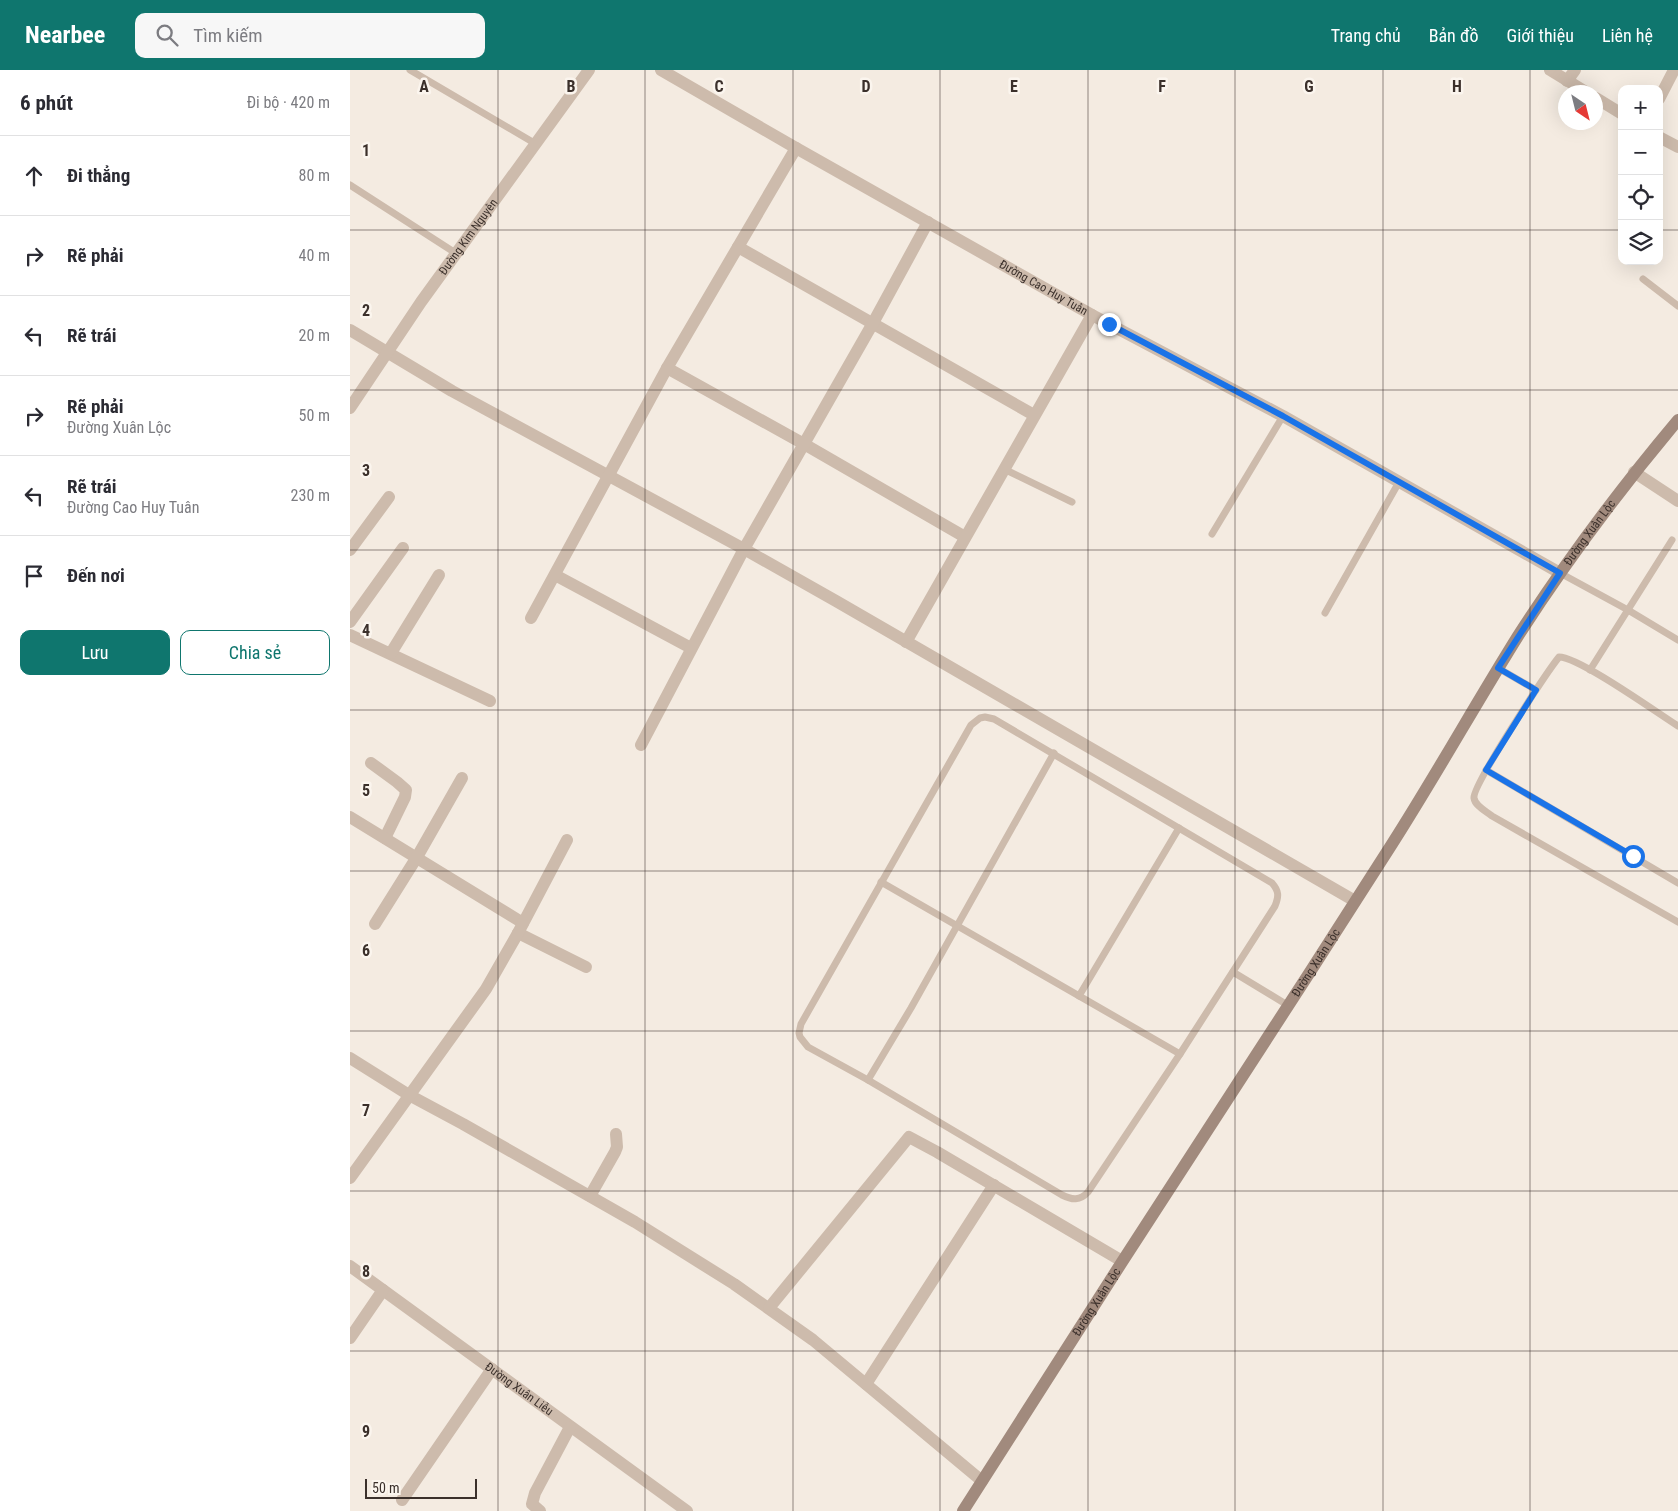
<!DOCTYPE html>
<html lang="vi">
<head>
<meta charset="utf-8">
<style>
  :root { --surface:#fff; --page:#f7f7f7; --text:#2b2b33; --muted:#7c7c81; --line:#e1e1e2; --accent:#0f766e }
  body { margin:0; font-family:"Roboto Condensed",sans-serif; background:var(--page); color:var(--text) }
  .controls { position:absolute; right:15px; top:15px; display:grid; overflow:hidden; border-radius:10px; box-shadow:0 5px 20px #0002 }
  .controls button { width:45px; height:45px; display:grid; place-items:center; padding:0; border:0; border-bottom:1px solid var(--line); background:var(--surface); color:var(--text); font:25px sans-serif }
  .compass { position:absolute; left:1208px; top:15px; width:45px; height:45px; border-radius:50%; background:var(--surface); box-shadow:0 5px 20px #0002; rotate:145deg }
  .scale { position:absolute; left:15px; bottom:12px; width:112px; box-sizing:border-box; padding-left:5px; border:2px solid #3b302b; border-top:0; font-size:14px; line-height:18px; white-space:nowrap; color:#3b302b; -webkit-text-stroke:4px #fbf5ee; paint-order:stroke }
  .stop { position:absolute; width:15px; height:15px; margin:-11px; border:4px solid #1a73e8; border-radius:50%; background:#fff }
  .stop.end { background:#1a73e8; border-color:#fff; box-shadow:0 1px 5px #0008 }
  .list { margin:0; padding:0; list-style:none }
  h2 { display:flex; justify-content:space-between; align-items:center; height:65px; margin:0; padding:0 20px; font-size:21px }
  h2 small { font-size:16px; font-weight:400; color:var(--muted) }
  .list li { display:grid; grid-template-columns:32px 1fr auto; gap:15px; align-items:center; box-sizing:border-box; height:80px; padding:0 20px; border-top:1px solid var(--line) }
  .list b { display:block; font-size:19px; white-space:nowrap }
  .list p { margin:0; font-size:16px; white-space:nowrap; color:var(--muted) }
  .list em { font-size:16px; font-style:normal; color:var(--muted) }
  .actions { display:flex; gap:10px; padding:15px 20px }
  .actions a { flex:1; padding:11px 0; border:1px solid var(--accent); border-radius:10px; text-align:center; font-size:18px; color:var(--accent) }
  .actions .main { background:var(--accent); color:#fff }
  .icon { flex:none; width:28px; height:28px; fill:none; stroke:currentColor; stroke-width:2; stroke-linecap:round; stroke-linejoin:round }
  .map { position:relative; flex:none; width:1328px; height:1441px; overflow:hidden }
  header { display:flex; align-items:center; gap:30px; box-sizing:border-box; height:70px; padding:0 25px; background:var(--accent); color:#fff }
  header strong { font-size:24px }
  nav { display:flex; gap:28px; margin-inline-start:auto; font-size:18px }
  .search { width:350px; height:45px; background:var(--page); display:flex; align-items:center; gap:12px; box-sizing:border-box; padding:0 18px; border-radius:10px; color:var(--muted); font-size:19px }
  main { display:flex }
  aside { flex:1; background:var(--surface) }
  .map>svg:first-child { display:block }
</style>
</head>
<body>
<header>
<strong>Nearbee</strong>
<div class="search"><svg class="icon" aria-label="search" viewBox="0 0 24 24"><circle cx="10" cy="10" r="6"/><path d="M15 15l6 6"/></svg>Tìm kiếm</div>
<nav><a>Trang chủ</a><a>Bản đồ</a><a>Giới thiệu</a><a>Liên hệ</a></nav>
</header>
<main>
<aside>
<h2>6 phút<small>Đi bộ · 420 m</small></h2>
<ul class="list">
<li><svg class="icon" aria-label="ahead" viewBox="0 0 24 24"><path d="M12 20V5M6 11l6-6 6 6"/></svg><div><b>Đi thẳng</b></div><em>80 m</em></li>
<li><svg class="icon" aria-label="right" viewBox="0 0 24 24"><path d="M7 20v-9h11M14 6l5 5-5 5"/></svg><div><b>Rẽ phải</b></div><em>40 m</em></li>
<li><svg class="icon" aria-label="left" viewBox="0 0 24 24"><path d="M17 20v-9H6M10 6l-5 5 5 5"/></svg><div><b>Rẽ trái</b></div><em>20 m</em></li>
<li><svg class="icon" aria-label="right" viewBox="0 0 24 24"><path d="M7 20v-9h11M14 6l5 5-5 5"/></svg><div><b>Rẽ phải</b><p>Đường Xuân Lộc</p></div><em>50 m</em></li>
<li><svg class="icon" aria-label="left" viewBox="0 0 24 24"><path d="M17 20v-9H6M10 6l-5 5 5 5"/></svg><div><b>Rẽ trái</b><p>Đường Cao Huy Tuân</p></div><em>230 m</em></li>
<li><svg class="icon" aria-label="arrive" viewBox="0 0 24 24"><path d="M6 21V4h12l-3 4 3 4H6"/></svg><div><b>Đến nơi</b></div></li>
</ul>
<div class="actions"><a class="main">Lưu</a><a>Chia sẻ</a></div>
</aside>
<div class="map">
<svg width="1328" height="1441" viewBox="0 0 1328 1441">
  <rect width="100%" height="100%" fill="#f4ebe1"/>
  <g fill="none" stroke-linecap="round" stroke-linejoin="round">
    <g stroke="#cdbbac" stroke-width="7">
      <polyline points="60,0 186,74"/>
      <polyline points="0,115 107,184"/>
      <polyline points="1293,209 1328,236"/>
      <polyline points="654,399 722,432"/>
      <polyline points="862,464 933,346"/>
      <polyline points="1210,503 1278,540 1328,570"/>
      <polyline points="975,543 1049,412"/>
      <polyline points="1148,598 1186,620"/>
      <polyline points="1240,600 1322,470"/>
      <path d="M635 647 644 649 922 813C929 821 929 826 925 836L830 984 738 1122C730 1131 722 1130 712 1125L518 1010 458 977 450 967 449 963 451 954 621 655 630 648Z"/>
      <path d="M1328 656C1306 642 1229 587 1209 587 1197 602 1122 716 1124 728 1125 736 1136 741 1142 746L1328 852"/>
      <polyline points="1136,700 1328,813"/>
      <polyline points="531,812 830,984"/>
      <polyline points="883,902 939,936"/>
      <polyline points="729,926 829,758"/>
      <polyline points="518,1010 561,938 704,683"/>
    </g>
    <g stroke="#cdbbac" stroke-width="12">
      <path id="s1" d="M311 0 446 78 742 245 933 346 1210 503"/>
      <polyline points="1200,0 1236,22"/>
      <polyline points="1217,11 1225,0"/>
      <polyline points="1246,28 1272,44"/>
      <polyline points="1309,29 1324,0"/>
      <polyline points="1309,67 1328,77"/>
      <polyline points="388,177 684,345"/>
      <polyline points="0,260 102,321 394,479 486,531 1005,831"/>
      <polyline points="317,298 454,374 615,467"/>
      <path id="s2" d="M0 338 71 232 239 0"/>
      <polyline points="1284,402 1328,431"/>
      <polyline points="0,480 39,427"/>
      <polyline points="205,505 341,578"/>
      <polyline points="181,548 317,298 446,78"/>
      <polyline points="0,552 53,478"/>
      <polyline points="0,565 140,631"/>
      <polyline points="556,572 742,245"/>
      <polyline points="41,583 89,505"/>
      <polyline points="291,675 394,479 523,253 578,152"/>
      <polyline points="21,693 47,712 56,720 55,727 35,768"/>
      <polyline points="0,747 173,853"/>
      <polyline points="25,854 67,787 112,708"/>
      <polyline points="168,863 236,897"/>
      <polyline points="0,988 59,1025 113,1054 285,1152 384,1214 463,1270 632,1411"/>
      <polyline points="0,1108 136,919 168,863 217,770"/>
      <polyline points="240,1126 265,1082 267,1077 266,1064"/>
      <path id="s3" d="M0 1196 337 1441"/>
      <polyline points="419,1238 559,1067 587,1082 772,1191"/>
      <polyline points="0,1268 33,1220"/>
      <polyline points="516,1314 644,1115"/>
      <polyline points="52,1430 142,1299"/>
      <polyline points="190,1441 182,1434 185,1423 220,1357"/>
    </g>
    <path stroke="#a18a7d" stroke-width="12" id="s4" d="M613 1441C666 1358 719 1275 772 1192 862 1053 953 914 1042 774 1086 705 1125 635 1168 566 1217 490 1270 419 1328 350"/>
  </g>
  <g fill="none" stroke-linecap="round" stroke-linejoin="round">
    <polyline stroke="#1a73e8" stroke-width="6" points="759,254 933,346 1210,503 1148,598 1186,620 1136,700 1283,786"/>
  </g>
  <path fill="none" stroke="#3b302b" stroke-width="1" stroke-opacity="0.55" d="M148 0V1441M295 0V1441M443 0V1441M590 0V1441M738 0V1441M885 0V1441M1033 0V1441M1180 0V1441M0 160H1272M1309 160H1328M0 320H1328M0 480H1328M0 640H1328M0 801H1328M0 961H1328M0 1121H1328M0 1281H1328"/>
  <g text-anchor="middle" stroke-width="5" stroke-linejoin="round" paint-order="stroke">
    <g font-size="12" fill="#3b302b" stroke="#fbf5ee">
      <text dy="4" stroke="none"><textPath href="#s2" startOffset="208">Đường Kim Nguyên</textPath></text>
      <text dy="4" stroke="none"><textPath href="#s1" startOffset="440">Đường Cao Huy Tuân</textPath></text>
      <text dy="4" stroke="none"><textPath href="#s4" startOffset="1162">Đường Xuân Lộc</textPath></text>
      <text dy="4" stroke="none"><textPath href="#s4" startOffset="652">Đường Xuân Lộc</textPath></text>
      <text dy="4" stroke="none"><textPath href="#s4" startOffset="248">Đường Xuân Lộc</textPath></text>
      <text dy="4" stroke="none"><textPath href="#s3" startOffset="209">Đường Xuân Liễu</textPath></text>
    </g>
  </g>
  <g font-size="16" text-anchor="middle" font-weight="bold" fill="#3b302b" stroke="#fbf5ee" stroke-width="5" stroke-linejoin="round" paint-order="stroke">
    <text x="74" y="22">A</text>
    <text x="221" y="22">B</text>
    <text x="369" y="22">C</text>
    <text x="516" y="22">D</text>
    <text x="664" y="22">E</text>
    <text x="812" y="22">F</text>
    <text x="959" y="22">G</text>
    <text x="1107" y="22">H</text>
    <text x="16" y="86">1</text>
    <text x="16" y="246">2</text>
    <text x="16" y="406">3</text>
    <text x="16" y="566">4</text>
    <text x="16" y="726">5</text>
    <text x="16" y="886">6</text>
    <text x="16" y="1046">7</text>
    <text x="16" y="1207">8</text>
    <text x="16" y="1367">9</text>
  </g>
</svg>
<div class="controls">
<button>+</button>
<button>−</button>
<button><svg class="icon" aria-label="locate" viewBox="0 0 24 24"><circle cx="12" cy="12" r="6"/><path d="M12 2v4M12 18v4M2 12h4M18 12h4"/></svg></button>
<button><svg class="icon" aria-label="layers" viewBox="0 0 24 24"><path d="M12 4l9 5-9 5-9-5zM3 14l9 5 9-5"/></svg></button>
</div>
<svg class="compass" viewBox="-18 -18 36 36"><path d="M0-13l5 13h-10z" fill="#e53935"/><path d="M0 13l5-13h-10z" fill="#7c7c81"/></svg>
<div class="scale">50 m</div>
<div class="stop" style="left:1283px;top:786px"></div>
<div class="stop end" style="left:759px;top:254px"></div>
</div>
</main>
</body>
</html>
